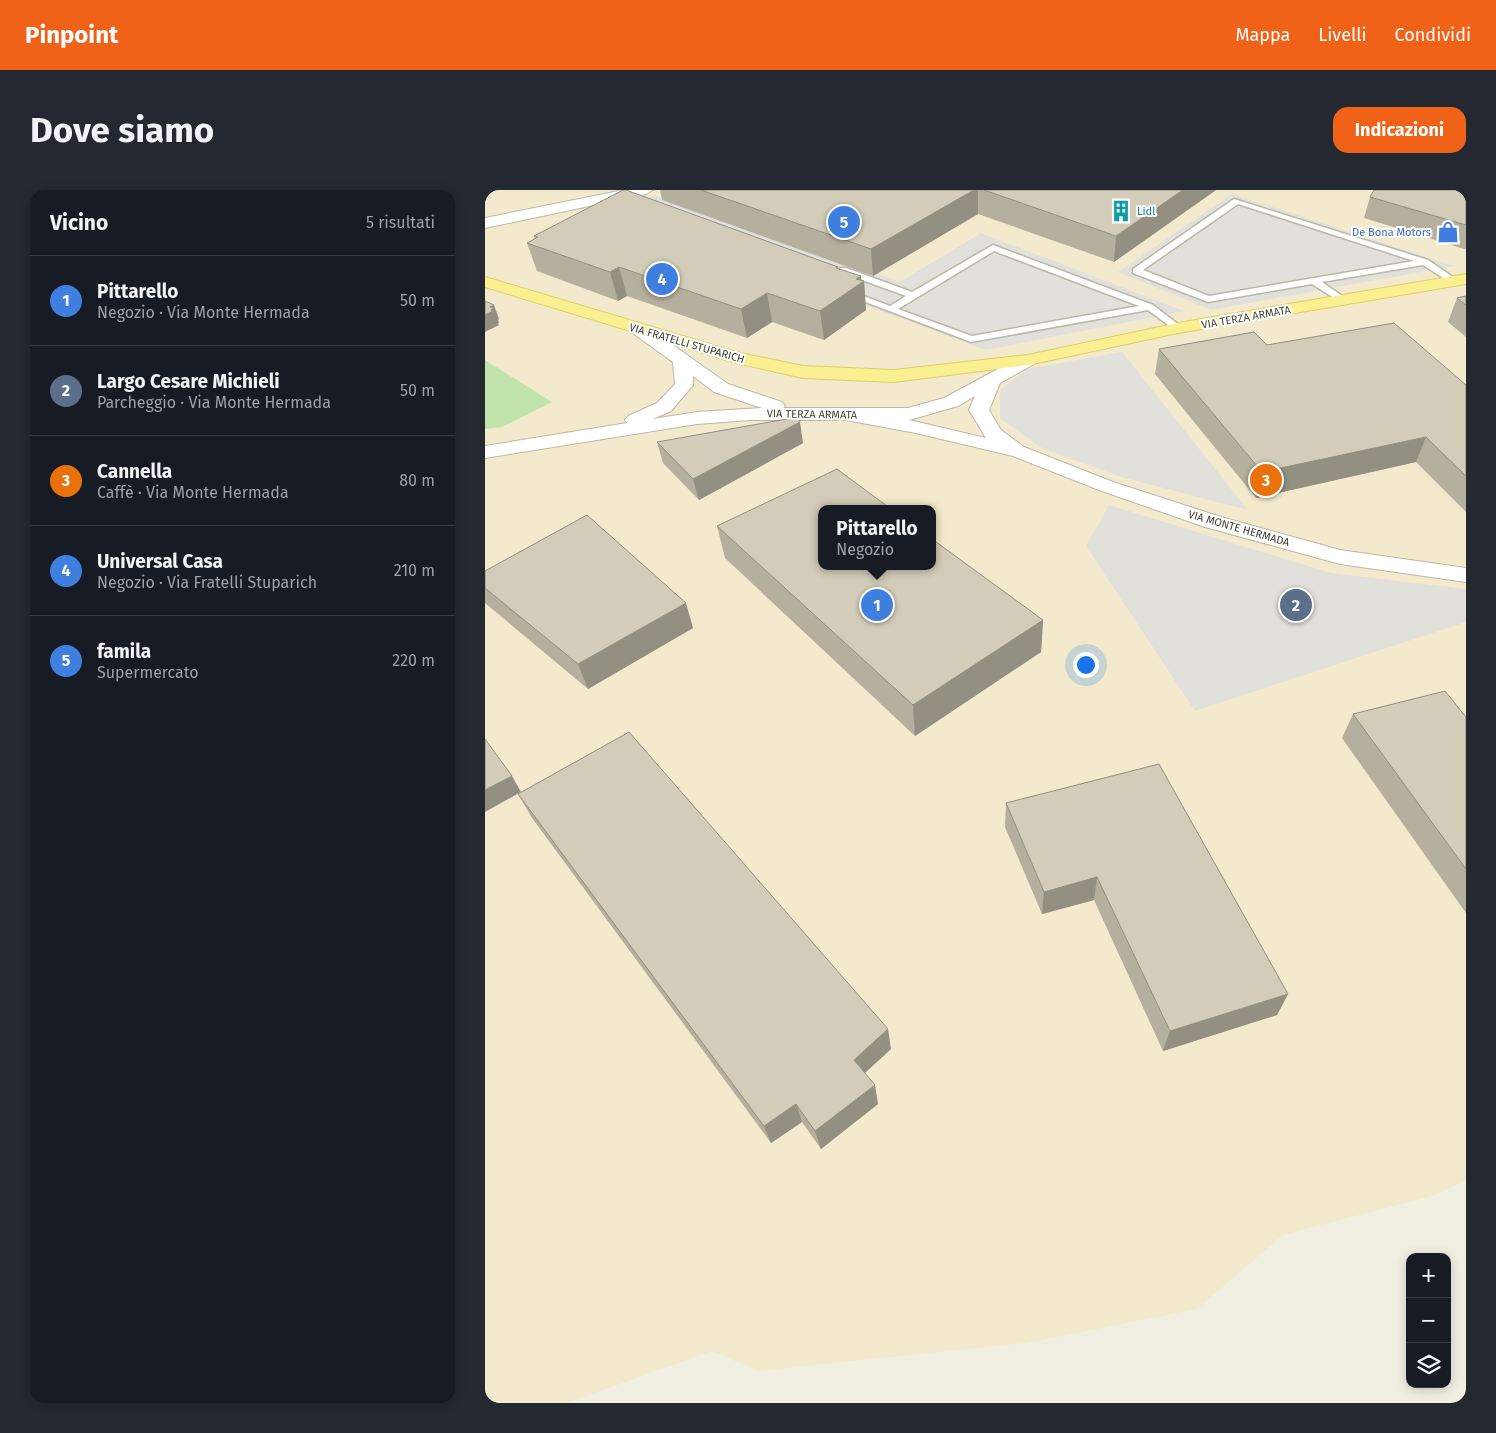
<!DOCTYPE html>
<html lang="it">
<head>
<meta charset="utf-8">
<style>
  :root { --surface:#171b24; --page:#242831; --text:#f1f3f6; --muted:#9ea1a6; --line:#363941; --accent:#f16219 }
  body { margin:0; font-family:"Fira Sans",sans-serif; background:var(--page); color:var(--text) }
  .controls { position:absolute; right:15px; bottom:15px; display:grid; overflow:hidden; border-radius:10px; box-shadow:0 2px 12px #0003 }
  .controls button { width:45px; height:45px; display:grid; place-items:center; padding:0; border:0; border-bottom:1px solid var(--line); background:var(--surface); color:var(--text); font:25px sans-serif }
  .you { position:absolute; left:600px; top:474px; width:18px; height:18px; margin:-12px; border:4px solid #fff; border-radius:50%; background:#1a73e8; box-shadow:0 0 0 8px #1a73e833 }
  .badge { display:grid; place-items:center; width:32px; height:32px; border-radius:50%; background:var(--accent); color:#fff; font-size:16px; font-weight:700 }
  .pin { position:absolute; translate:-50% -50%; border:2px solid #fff; box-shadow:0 1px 5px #0006 }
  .popup { position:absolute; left:333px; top:315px; width:118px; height:65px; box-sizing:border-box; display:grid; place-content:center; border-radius:10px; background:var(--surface); filter:drop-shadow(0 1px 4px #0005); font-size:16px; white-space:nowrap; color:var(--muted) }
  .popup b { font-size:19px; color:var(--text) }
  .popup::after { content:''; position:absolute; left:50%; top:100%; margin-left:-10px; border:10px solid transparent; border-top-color:var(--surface) }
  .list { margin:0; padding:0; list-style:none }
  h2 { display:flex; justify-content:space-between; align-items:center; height:65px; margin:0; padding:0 20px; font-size:21px }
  h2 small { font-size:16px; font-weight:400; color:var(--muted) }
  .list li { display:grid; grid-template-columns:32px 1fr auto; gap:15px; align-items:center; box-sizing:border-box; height:90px; padding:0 20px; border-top:1px solid var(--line) }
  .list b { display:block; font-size:19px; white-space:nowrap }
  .list p { margin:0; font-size:16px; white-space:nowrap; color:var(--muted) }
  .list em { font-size:16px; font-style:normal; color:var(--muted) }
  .icon { flex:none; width:28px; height:28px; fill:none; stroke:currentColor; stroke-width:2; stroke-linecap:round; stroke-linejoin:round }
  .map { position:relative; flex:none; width:981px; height:1213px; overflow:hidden; border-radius:15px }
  header { display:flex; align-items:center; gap:30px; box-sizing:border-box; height:70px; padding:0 25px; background:var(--accent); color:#fff }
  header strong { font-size:24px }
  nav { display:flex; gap:28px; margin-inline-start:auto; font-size:18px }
  .intro { display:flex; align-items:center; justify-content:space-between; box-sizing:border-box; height:120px; padding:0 30px }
  h1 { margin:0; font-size:35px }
  .button { padding:12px 22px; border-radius:15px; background:var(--accent); color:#fff; font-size:18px; font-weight:700 }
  main { display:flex; gap:30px; padding:0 30px }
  aside { flex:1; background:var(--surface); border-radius:15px; box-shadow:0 2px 12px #0003 }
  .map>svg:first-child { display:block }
</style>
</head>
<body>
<header>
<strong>Pinpoint</strong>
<nav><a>Mappa</a><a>Livelli</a><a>Condividi</a></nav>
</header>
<div class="intro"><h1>Dove siamo</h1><a class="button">Indicazioni</a></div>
<main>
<aside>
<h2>Vicino<small>5 risultati</small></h2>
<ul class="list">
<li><span class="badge" style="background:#3f7fe0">1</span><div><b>Pittarello</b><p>Negozio · Via Monte Hermada</p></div><em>50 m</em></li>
<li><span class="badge" style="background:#5c6f8a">2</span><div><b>Largo Cesare Michieli</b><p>Parcheggio · Via Monte Hermada</p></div><em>50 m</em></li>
<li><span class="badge" style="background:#e8710a">3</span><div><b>Cannella</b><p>Caffè · Via Monte Hermada</p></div><em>80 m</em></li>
<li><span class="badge" style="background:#3f7fe0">4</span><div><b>Universal Casa</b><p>Negozio · Via Fratelli Stuparich</p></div><em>210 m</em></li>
<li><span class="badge" style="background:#3f7fe0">5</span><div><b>famila</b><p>Supermercato</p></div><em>220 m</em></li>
</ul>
</aside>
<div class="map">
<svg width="981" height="1213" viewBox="0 0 981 1213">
  <rect width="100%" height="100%" fill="#f1efe2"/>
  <path fill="#f3eacd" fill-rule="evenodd" d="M0 0H981V991L947 1006 798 1045 712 1119 541 1153 273 1181 227 1161 82 1213H0ZM337 319H447V376H337Z"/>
  <polygon fill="#c0e4ac" points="0,170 67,212 17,237 0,239"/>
  <g fill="#e1e0db">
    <polygon points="747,4 969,76 726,120 633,82"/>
    <polygon points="171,6 415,92 496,43 699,121 501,160 119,18"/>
    <polygon points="636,162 637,162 763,320 636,287 557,258 515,228 515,200 542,179"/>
    <polygon points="624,315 846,383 981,399 981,432 710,521 601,356"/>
  </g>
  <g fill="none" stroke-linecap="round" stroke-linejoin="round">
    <g stroke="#bbb8a6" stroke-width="3">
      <g id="lane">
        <path d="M749 9 943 70 974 91 966 93 938 75 837 92 860 108 862 110 857 113 827 94 723 112 648 83V79ZM753 14 929 71 724 106 658 80Z"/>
        <path d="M508 55 668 115 698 138 690 140 663 120 486 152 357 103 365 101 405 116 421 106 355 82V78H361L427 102ZM509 61 654 116 487 146 413 119Z"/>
      </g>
    </g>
    <g stroke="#bbb8a6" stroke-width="2">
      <g id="street">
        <polygon points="139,0 168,0 161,4 0,38 0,28"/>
        <path d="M155 135 161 136 243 194 297 212 300 216 298 218H423L459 208 537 166H549L552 170 549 174 515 193 504 220 516 240 539 257 628 292 736 327 855 360 981 378V392L855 374 720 337 614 300 528 266 431 243 361 230H266L212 234 0 268V256L142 233 140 230 143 226 172 213 190 194 188 172 149 144 146 140 149 136ZM208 186 229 202 277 218 212 222 168 229 186 221 208 195ZM490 206 484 220 501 248 424 230 473 216Z"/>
      </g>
    </g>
    <g stroke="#ded063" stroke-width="2">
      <polygon id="primary" points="981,84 981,94 693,143 543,175 409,192 318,188 251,173 0,97 0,87 255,163 318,176 409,180 543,165 693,133"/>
    </g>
    <use href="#lane" fill="#fff" fill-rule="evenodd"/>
    <use href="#street" fill="#fff" fill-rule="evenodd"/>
    <use href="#primary" fill="#faf092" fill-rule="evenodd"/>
  </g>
  <g fill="#b5af9e">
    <polygon points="175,0 731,0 629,72 493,24 388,86 177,10"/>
    <polygon points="981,0 981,59 979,59 879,28 885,7"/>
    <polygon points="49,46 353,78 379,91 381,120 339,150 287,132 262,148 142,106 133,111 52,81 42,53 50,49"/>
    <polygon points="981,106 981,147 963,132 972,108"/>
    <polygon points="782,155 981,195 981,322 931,272 771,308 670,184 674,159"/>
    <polygon points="172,252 318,253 214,310 178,273"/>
    <polygon points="232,336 558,430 556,462 430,546 240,368"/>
    <polygon points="0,381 208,438 103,499 0,413"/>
    <polygon points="868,524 981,527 981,723 857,548"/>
    <polygon points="33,604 406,859 380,883 393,914 336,959 317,932 286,953 47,628"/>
    <polygon points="521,613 803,804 792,825 678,861 609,710 557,724 520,637"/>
  </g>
  <g fill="#938f81">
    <polygon points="489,0 493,0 493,24 388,86 386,59"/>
    <polygon points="698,0 731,0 629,72 631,46"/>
    <polygon points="134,77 142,106 133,111 125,82"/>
    <polygon points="376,86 376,93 379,91 381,120 339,150 335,121"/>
    <polygon points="282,103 287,132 262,148 256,119"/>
    <polygon points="9,115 14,129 13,130 14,133 13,133 14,135 0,142 0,125 5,117"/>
    <polygon points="315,232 318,253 214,310 208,289"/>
    <polygon points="941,247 931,272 771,308 777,282"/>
    <polygon points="201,413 208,438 103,499 93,474"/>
    <polygon points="558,430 556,462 430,546 428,515"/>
    <polygon points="27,586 36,602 0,622 0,600"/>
    <polygon points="612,687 609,710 557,724 559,702"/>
    <polygon points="803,804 792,825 678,861 685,841"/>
    <polygon points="403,839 406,859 373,889 369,870"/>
    <polygon points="390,895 393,914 336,959 330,941"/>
    <polygon points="311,914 317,932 286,953 279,936"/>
  </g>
  <g fill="#d2ccb8" stroke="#938f81">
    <polygon points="138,0 141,0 353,77 351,78 376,86 371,89 379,91 335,121 282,103 256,119 134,77 125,82 42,53 53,47 49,46"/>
    <polygon points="216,0 489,0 386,59"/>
    <polygon points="499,0 698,0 631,46"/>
    <polygon points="889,0 981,0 981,35 885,7"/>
    <polygon points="981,106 981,115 972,108"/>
    <polygon points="0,111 9,115 5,117 9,118 6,120 8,121 0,125"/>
    <polygon points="909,133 981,195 981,286 941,247 777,282 674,159 769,142 782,155"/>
    <polygon points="313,227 315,232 208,289 172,252"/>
    <polygon points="352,279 406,319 337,319 337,376 447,376 447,349 558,430 428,515 232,336"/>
    <polygon points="102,325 201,413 93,474 0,398 0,381"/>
    <polygon points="960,501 981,527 981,679 868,524"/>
    <polygon points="144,542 403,839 369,870 390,895 330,941 311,914 279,936 33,604"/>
    <polygon points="0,549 27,586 0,600"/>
    <polygon points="674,574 803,804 685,841 612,687 559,702 521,613"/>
  </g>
  <defs>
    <g id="building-bare" transform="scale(1.725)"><path d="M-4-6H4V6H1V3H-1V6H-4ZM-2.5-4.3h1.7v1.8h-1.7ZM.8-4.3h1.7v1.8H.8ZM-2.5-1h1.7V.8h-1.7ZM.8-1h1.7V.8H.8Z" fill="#0f9aa8" stroke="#fff" stroke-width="2.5" paint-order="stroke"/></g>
    <g id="shop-bare" transform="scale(1.725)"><path d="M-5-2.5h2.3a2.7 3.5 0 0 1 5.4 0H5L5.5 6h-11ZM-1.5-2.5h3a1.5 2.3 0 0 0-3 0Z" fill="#3f7fe0" stroke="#fff" stroke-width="2.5" paint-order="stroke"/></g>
  </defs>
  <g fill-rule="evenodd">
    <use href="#building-bare" x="636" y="21"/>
    <use href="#shop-bare" x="963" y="42"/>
  </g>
  <g text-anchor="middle" stroke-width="4" stroke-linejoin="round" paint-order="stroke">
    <g font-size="11" fill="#0d838f" stroke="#fff" text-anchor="start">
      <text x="652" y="25">Lidl</text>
    </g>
    <g font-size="11" fill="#366cbe" stroke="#fff" text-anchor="end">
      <text x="946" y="46">De Bona Motors</text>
    </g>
    <g font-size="11" fill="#423f33" stroke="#fff">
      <text transform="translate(761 127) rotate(-10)" y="4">VIA TERZA ARMATA</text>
      <text transform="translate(202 153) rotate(16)" y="4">VIA FRATELLI STUPARICH</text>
      <text transform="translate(327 224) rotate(1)" y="4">VIA TERZA ARMATA</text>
      <text transform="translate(754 338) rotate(16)" y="4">VIA MONTE HERMADA</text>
    </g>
  </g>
</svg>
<div class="controls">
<button>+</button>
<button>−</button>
<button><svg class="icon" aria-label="layers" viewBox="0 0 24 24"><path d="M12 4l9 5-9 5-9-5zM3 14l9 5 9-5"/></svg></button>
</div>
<div class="you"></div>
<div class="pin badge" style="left:392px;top:415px;background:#3f7fe0">1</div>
<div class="popup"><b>Pittarello</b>Negozio</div>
<div class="pin badge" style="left:811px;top:415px;background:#5c6f8a">2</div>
<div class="pin badge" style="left:781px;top:290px;background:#e8710a">3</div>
<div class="pin badge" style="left:177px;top:89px;background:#3f7fe0">4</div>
<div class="pin badge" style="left:359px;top:32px;background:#3f7fe0">5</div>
</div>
</main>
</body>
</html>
